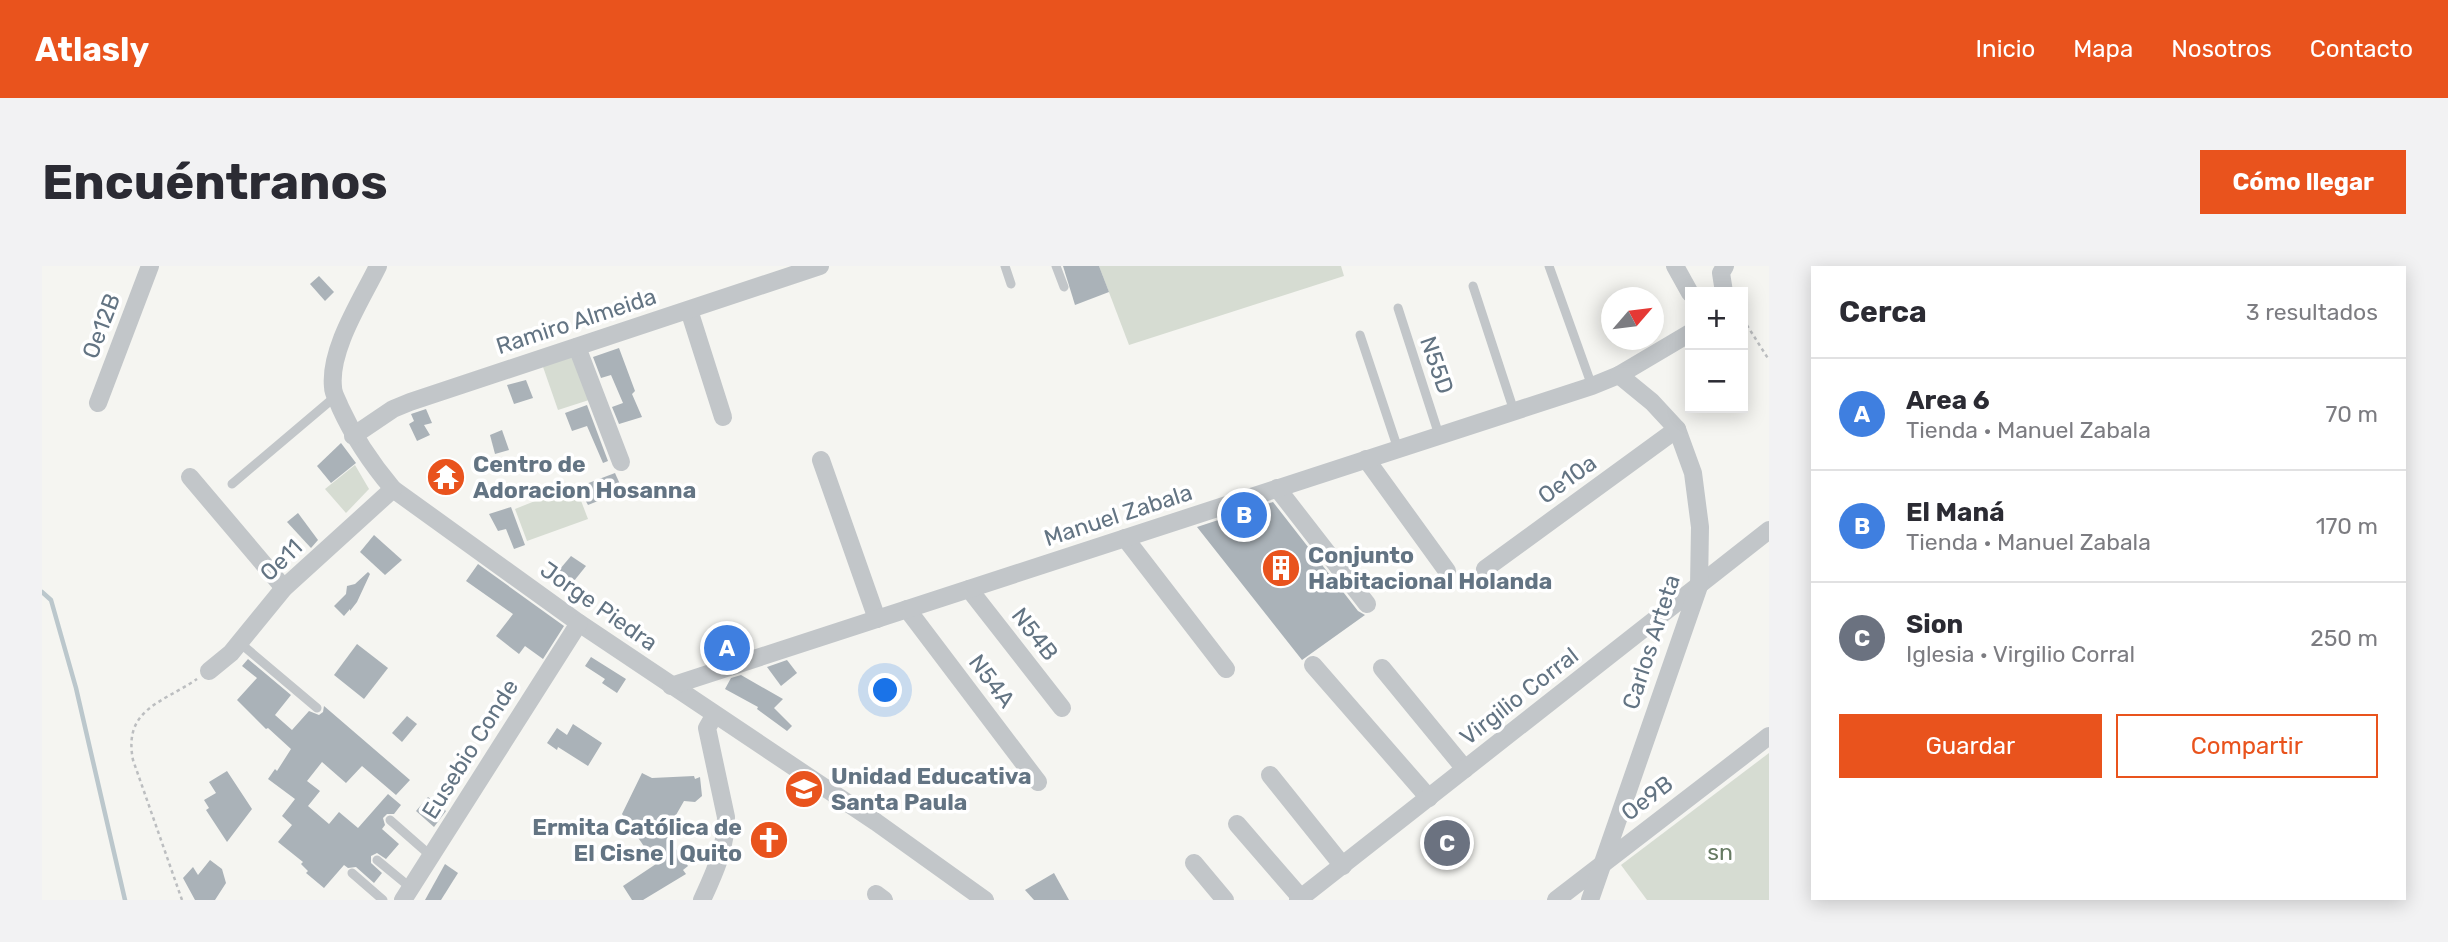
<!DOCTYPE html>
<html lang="es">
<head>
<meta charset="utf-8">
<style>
  :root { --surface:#fff; --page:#f2f2f3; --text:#2b2b33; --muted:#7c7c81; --line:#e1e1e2; --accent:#e9531d }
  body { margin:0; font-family:Rubik,sans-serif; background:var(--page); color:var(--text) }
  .controls { position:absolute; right:21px; top:21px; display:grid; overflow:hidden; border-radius:0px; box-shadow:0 4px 18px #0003 }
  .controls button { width:63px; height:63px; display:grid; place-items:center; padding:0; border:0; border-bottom:2px solid var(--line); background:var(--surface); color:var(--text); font:35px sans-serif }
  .compass { position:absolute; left:1559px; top:21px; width:63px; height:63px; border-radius:50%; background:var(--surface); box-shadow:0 4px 18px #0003; rotate:62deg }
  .you { position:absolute; left:844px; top:425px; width:24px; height:24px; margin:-18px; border:5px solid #fff; border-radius:50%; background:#1a73e8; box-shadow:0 0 0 10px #1a73e833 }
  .badge { display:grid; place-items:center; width:46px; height:46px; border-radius:50%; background:var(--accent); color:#fff; font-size:23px; font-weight:700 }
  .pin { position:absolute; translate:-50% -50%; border:4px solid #fff; box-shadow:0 2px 7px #0006 }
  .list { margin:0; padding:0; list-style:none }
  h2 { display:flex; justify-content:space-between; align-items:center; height:91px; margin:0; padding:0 28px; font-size:30px }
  h2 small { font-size:23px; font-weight:400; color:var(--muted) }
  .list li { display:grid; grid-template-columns:46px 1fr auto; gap:21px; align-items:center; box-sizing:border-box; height:112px; padding:0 28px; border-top:2px solid var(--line) }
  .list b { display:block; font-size:26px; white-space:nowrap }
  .list p { margin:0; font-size:23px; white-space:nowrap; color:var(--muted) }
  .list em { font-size:23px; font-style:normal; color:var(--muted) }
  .actions { display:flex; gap:14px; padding:21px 28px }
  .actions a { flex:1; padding:16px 0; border:2px solid var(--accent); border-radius:0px; text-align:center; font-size:24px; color:var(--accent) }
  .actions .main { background:var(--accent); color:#fff }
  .map { position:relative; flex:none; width:1727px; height:634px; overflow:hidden; border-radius:0px }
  header { display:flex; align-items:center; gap:42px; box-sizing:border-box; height:98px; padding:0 35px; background:var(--accent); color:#fff }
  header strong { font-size:33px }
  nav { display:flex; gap:38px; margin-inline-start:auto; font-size:24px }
  .intro { display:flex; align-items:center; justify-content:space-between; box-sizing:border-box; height:168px; padding:0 42px }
  h1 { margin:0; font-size:49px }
  .button { padding:18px 32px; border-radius:0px; background:var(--accent); color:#fff; font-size:24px; font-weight:700 }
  main { display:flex; gap:42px; padding:0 42px }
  aside { flex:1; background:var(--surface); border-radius:0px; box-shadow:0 4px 18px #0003 }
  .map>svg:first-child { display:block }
</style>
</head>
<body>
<header>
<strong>Atlasly</strong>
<nav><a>Inicio</a><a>Mapa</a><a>Nosotros</a><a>Contacto</a></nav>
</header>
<div class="intro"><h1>Encuéntranos</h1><a class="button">Cómo llegar</a></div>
<main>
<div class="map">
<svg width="1727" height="634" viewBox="0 0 1727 634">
  <rect width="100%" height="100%" fill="#f5f5f1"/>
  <g fill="#d6dcd2">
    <polygon points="1057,0 1299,0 1302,10 1087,79"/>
    <polygon points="533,87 547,134 516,144 500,98"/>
    <polygon points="313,199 327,223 304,247 283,223"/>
    <polygon points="533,219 546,253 485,275 473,243"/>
    <polygon points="1727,487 1727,634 1605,634 1579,599"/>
  </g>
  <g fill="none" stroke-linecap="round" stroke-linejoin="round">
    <polyline stroke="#bbc7cc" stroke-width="4.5" points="0,326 9,334 34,422 83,634"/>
  </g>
  <g fill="#aab2b8">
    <polygon points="1021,0 1057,0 1067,26 1033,39"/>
    <polygon points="277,10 292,26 283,35 268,18"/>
    <polygon points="577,82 593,125 590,128 600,151 577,158 570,141 581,137 569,109 559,112 551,91"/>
    <polygon points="484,114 491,132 472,138 465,119"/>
    <polygon points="545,139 566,195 561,197 545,160 530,165 523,147"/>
    <polygon points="384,143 390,157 382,159 388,169 375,175 367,158 372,155 369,148"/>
    <polygon points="460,164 467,184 453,188 448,169"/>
    <polygon points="299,177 314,197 289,217 275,200"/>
    <polygon points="573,207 581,225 546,239 536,221"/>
    <polygon points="1231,236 1316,345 1323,349 1260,394 1155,261"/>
    <polygon points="469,241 483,279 472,283 464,263 456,265 447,248"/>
    <polygon points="256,247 276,274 269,282 245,256"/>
    <polygon points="332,269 360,294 343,309 318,286"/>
    <polygon points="529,290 544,300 528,320 512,310"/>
    <polygon points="436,298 522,360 501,393 483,380 477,388 454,370 471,348 424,315"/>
    <polygon points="326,306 328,308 315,336 308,345 308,343 302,350 292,340 304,328 305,320 313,318"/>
    <polygon points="315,378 346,402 322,433 292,409"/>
    <polygon points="549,391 584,413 575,427 560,417 563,413 543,400"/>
    <polygon points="206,393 249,429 233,449 250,464 267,445 277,449 281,446 282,440 368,514 354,529 320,500 304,517 280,496 265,515 278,525 266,540 287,558 297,546 316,562 346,528 359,539 352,548 345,548 341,552 343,559 340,563 357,578 344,593 335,587 329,590 329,597 340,607 332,617 314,601 306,602 302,599 282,622 264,607 266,605 259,598 261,596 236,576 250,559 240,550 253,533 226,513 233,503 235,505 249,483 226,462 224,463 195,434 215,412 200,400"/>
    <polygon points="745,394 755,407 739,420 725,401"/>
    <polygon points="699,409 741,433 732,442 750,460 745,465 715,443 716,441 683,423 689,412"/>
    <polygon points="365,450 375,458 360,476 350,467"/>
    <polygon points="531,458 560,477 546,500 516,481 515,484 505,477 515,462 525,469"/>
    <polygon points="185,505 210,543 185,576 164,544 167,542 162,534 174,527 167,516"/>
    <polygon points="600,507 610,512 652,510 653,513 658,511 660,530 653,536 642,535 630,556 615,556 646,600 641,604 644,608 601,634 590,634 581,620 614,598 580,548"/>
    <polygon points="386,531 404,545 392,561 374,545"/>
    <polygon points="168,594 180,603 184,617 173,634 153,634 141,612 151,601 156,609"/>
    <polygon points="403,598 416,607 399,634 383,634"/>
    <polygon points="1012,607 1027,634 992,634 983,624"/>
  </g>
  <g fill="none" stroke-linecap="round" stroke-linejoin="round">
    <g stroke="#bcbec0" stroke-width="2.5" stroke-dasharray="3.5 3.5" stroke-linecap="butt">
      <polyline points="1701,53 1727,94"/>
      <path d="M140 634 91 494C81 443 120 437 155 413"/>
    </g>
    <g stroke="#c2c6c9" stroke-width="9">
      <polyline points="963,0 969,18"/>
      <polyline points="1014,0 1022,21"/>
      <polyline points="1507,0 1550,120"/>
      <polyline points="1431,20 1472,145"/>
      <polyline points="1356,42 1397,169"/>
      <polyline points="1318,69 1356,183"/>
      <polyline points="190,218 294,130"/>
      <polyline points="198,377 275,442"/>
      <polyline points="348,554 389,590"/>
      <polyline points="335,594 369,622"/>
      <polyline points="310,607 341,634"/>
    </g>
    <g stroke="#c2c6c9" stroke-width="18">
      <path d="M336 0C320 33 287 83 291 121 291 128 296 135 298 141 312 172 329 197 351 223L537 357 834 556 943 634"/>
      <polyline points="1633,0 1648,27"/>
      <polyline points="1682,26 1679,7 1683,0"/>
      <polyline points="647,44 681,151"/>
      <polyline points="535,81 579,196"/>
      <polyline points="56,137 108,0"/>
      <polyline points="311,170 351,143 368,136 778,0"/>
      <polyline points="1324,193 1405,305"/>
      <polyline points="779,194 835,353"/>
      <polyline points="148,211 242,322"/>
      <polyline points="1235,222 1325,338"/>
      <polyline points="1083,272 1184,403"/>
      <polyline points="1443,303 1635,163"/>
      <polyline points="927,323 1020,442"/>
      <polyline points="865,343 996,516"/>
      <polyline points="1271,399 1387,532"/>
      <polyline points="1340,402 1423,503"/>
      <polyline points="167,405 189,387 242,322 351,223"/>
      <polyline points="629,420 1550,120 1577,109 1648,67"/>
      <polyline points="1228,509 1301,600"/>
      <polyline points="1195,558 1259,632"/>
      <polyline points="1152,597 1183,634"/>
      <polyline points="834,628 842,634"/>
      <polyline points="361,634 537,357"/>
      <path d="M660 634C673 606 684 582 684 551L665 462 672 450"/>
      <polyline points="1256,634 1727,264"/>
      <polyline points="1514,634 1727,470"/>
      <polyline points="1548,634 1657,320 1658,261 1651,207 1635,163 1610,136 1577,109"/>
    </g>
  </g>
  <defs>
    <g id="temple-disc" transform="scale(2.0125)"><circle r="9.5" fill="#e9531d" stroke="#fff"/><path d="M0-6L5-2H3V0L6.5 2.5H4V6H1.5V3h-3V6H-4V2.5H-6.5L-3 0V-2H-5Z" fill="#fff"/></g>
    <g id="building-disc" transform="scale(2.0125)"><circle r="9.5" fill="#e9531d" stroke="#fff"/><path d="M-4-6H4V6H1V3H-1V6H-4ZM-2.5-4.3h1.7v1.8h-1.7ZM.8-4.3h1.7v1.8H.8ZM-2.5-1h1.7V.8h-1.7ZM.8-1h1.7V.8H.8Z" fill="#fff"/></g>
    <g id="university-disc" transform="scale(2.0125)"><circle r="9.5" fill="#e9531d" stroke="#fff"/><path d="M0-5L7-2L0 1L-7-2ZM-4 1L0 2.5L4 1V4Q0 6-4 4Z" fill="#fff"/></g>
    <g id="church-disc" transform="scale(2.0125)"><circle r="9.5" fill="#e9531d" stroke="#fff"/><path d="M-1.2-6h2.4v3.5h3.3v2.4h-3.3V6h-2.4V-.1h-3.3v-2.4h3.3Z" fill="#fff"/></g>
  </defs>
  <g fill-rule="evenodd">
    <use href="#temple-disc" x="404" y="211"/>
    <use href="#building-disc" x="1239" y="302"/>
    <use href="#university-disc" x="762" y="523"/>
    <use href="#church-disc" x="727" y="574"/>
  </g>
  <g text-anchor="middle" stroke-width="7" stroke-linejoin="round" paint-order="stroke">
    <g font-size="23" fill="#637483" stroke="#fff">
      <text transform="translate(534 55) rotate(-18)" y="8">Ramiro Almeida</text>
      <text transform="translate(59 60) rotate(-69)" y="8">Oe12B</text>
      <text transform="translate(1395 99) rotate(71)" y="8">N55D</text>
      <text transform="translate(1525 213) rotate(-36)" y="8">Oe10a</text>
      <text transform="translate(1076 249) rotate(-18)" y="8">Manuel Zabala</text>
      <text transform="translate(239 294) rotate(-44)" y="8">Oe11</text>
      <text transform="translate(557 340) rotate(35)" y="8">Jorge Piedra</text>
      <text transform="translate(993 368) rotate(52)" y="8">N54B</text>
      <text transform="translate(1609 376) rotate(-72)" y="8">Carlos Arteta</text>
      <text transform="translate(950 415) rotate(53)" y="8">N54A</text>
      <text transform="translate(1477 430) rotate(-38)" y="8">Virgilio Corral</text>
      <text transform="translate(428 483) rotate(-58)" y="8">Eusebio Conde</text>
      <text transform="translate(1605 532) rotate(-37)" y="8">Oe9B</text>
    </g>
    <g font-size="23" font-weight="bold" fill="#637483" stroke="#fff" text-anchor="start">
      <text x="431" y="206">Centro de<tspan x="431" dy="26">Adoracion Hosanna</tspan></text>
      <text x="1266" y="297">Conjunto<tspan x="1266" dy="26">Habitacional Holanda</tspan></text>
      <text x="789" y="518">Unidad Educativa<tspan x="789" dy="26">Santa Paula</tspan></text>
      <text x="700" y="569" text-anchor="end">Ermita Católica de<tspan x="700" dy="26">El Cisne | Quito</tspan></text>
    </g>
    <g font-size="23" fill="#667a62" stroke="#fff">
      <text x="1678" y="594">sn</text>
    </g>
  </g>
</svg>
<div class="controls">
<button>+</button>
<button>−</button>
</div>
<svg class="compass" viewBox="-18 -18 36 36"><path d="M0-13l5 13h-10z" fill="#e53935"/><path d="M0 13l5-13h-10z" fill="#7c7c81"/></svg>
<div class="you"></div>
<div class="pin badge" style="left:685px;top:382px;background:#3f7fe0">A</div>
<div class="pin badge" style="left:1202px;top:249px;background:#3f7fe0">B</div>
<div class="pin badge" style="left:1405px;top:577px;background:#6b7280">C</div>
</div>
<aside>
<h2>Cerca<small>3 resultados</small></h2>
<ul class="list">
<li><span class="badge" style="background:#3f7fe0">A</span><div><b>Area 6</b><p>Tienda · Manuel Zabala</p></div><em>70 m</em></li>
<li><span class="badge" style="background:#3f7fe0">B</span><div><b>El Maná</b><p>Tienda · Manuel Zabala</p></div><em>170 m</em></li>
<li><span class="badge" style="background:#6b7280">C</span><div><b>Sion</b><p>Iglesia · Virgilio Corral</p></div><em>250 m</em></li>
</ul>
<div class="actions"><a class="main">Guardar</a><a>Compartir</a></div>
</aside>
</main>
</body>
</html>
